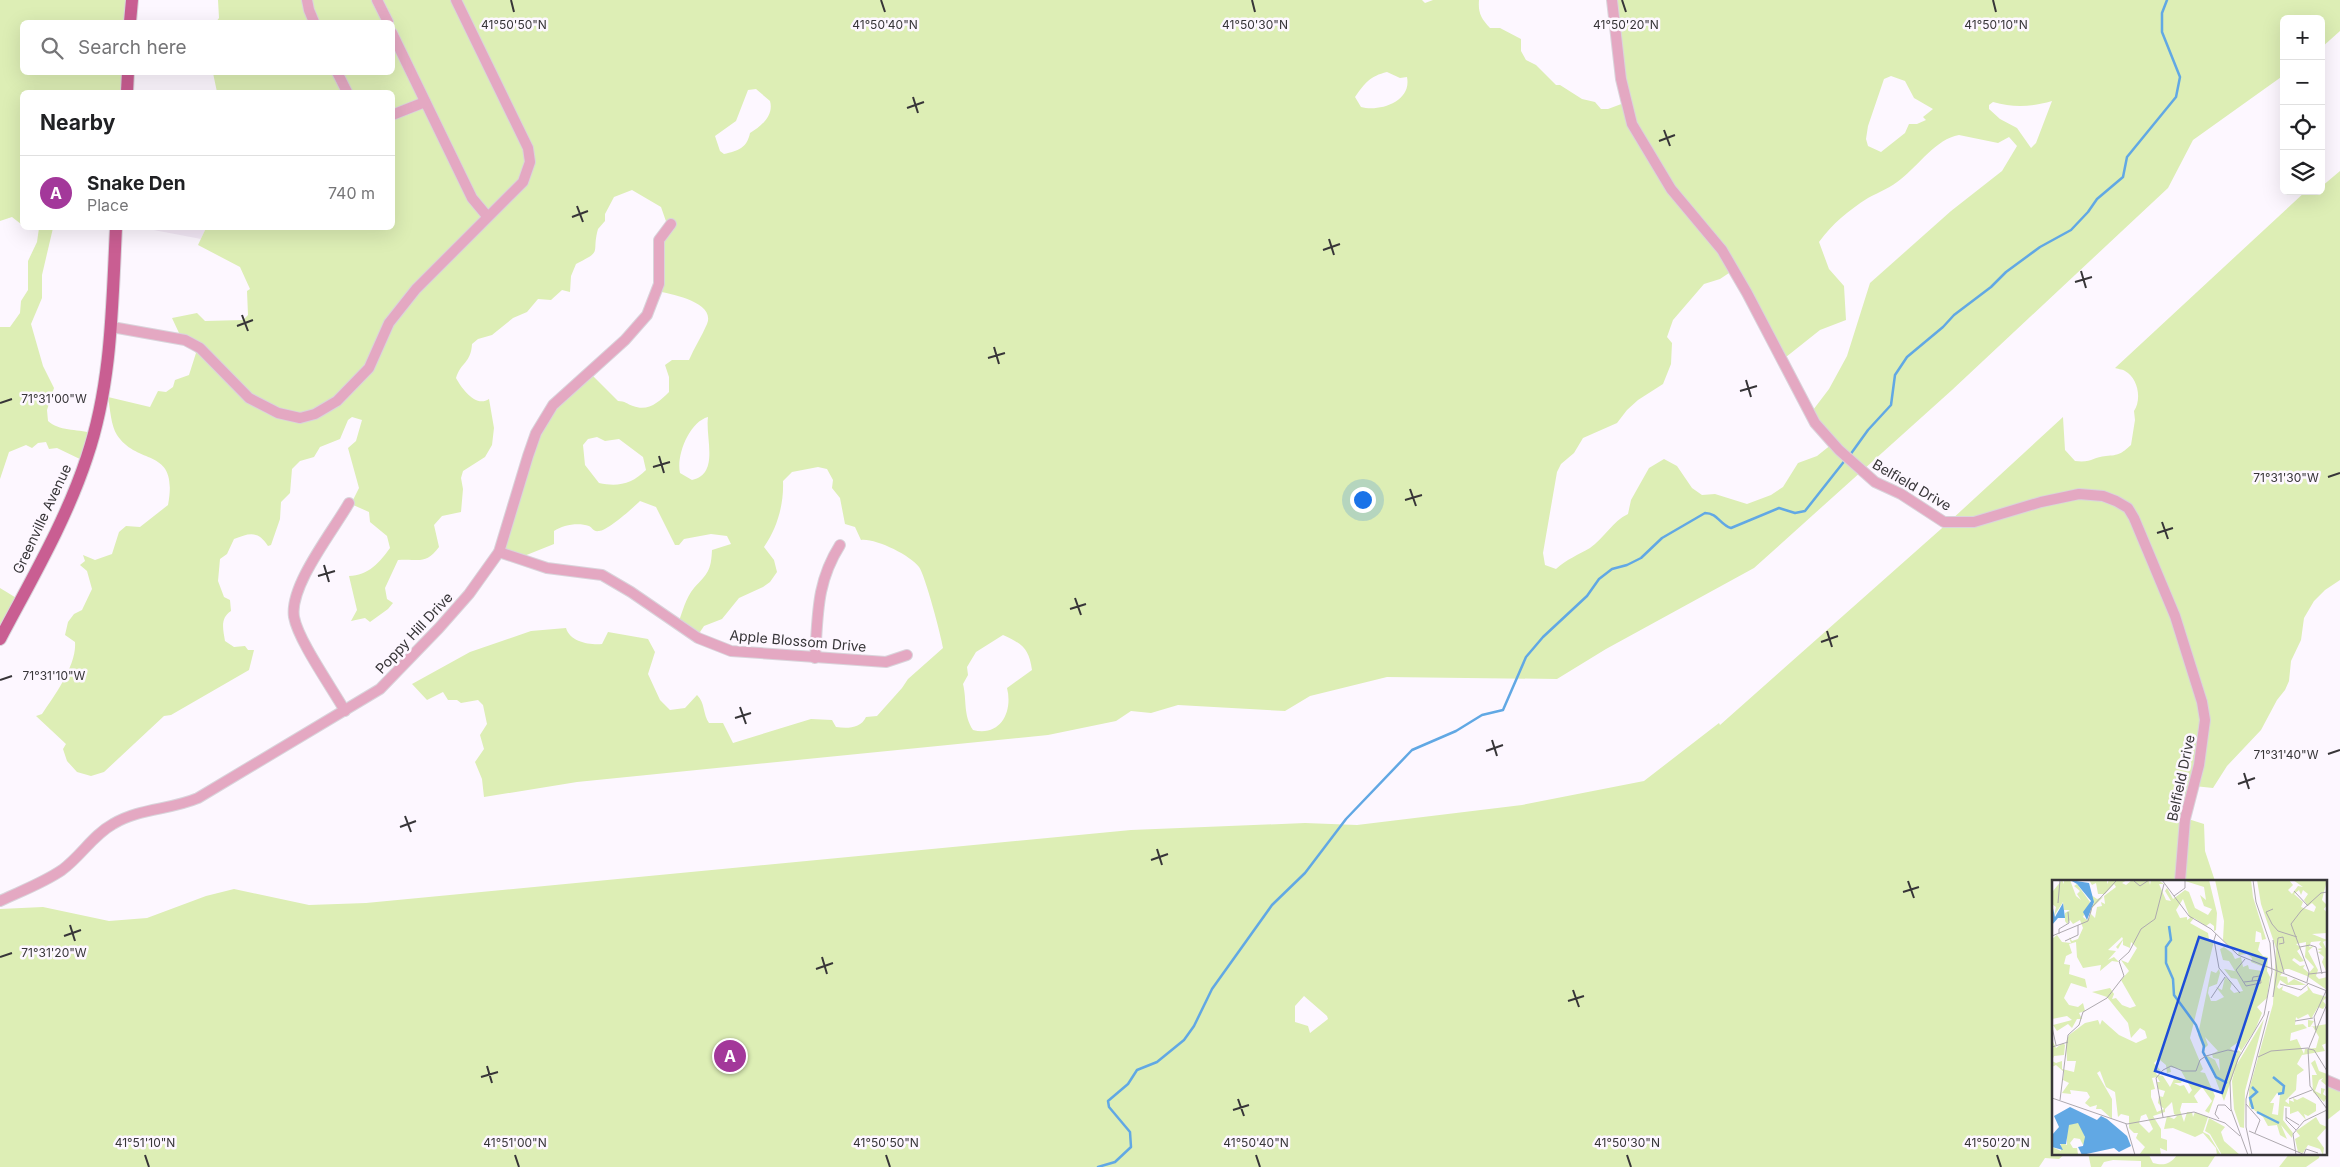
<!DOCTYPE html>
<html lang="en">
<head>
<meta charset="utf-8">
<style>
  :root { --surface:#fff; --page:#f2f2f2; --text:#202124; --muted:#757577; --line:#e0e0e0; --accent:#a3389a }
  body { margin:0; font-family:Inter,sans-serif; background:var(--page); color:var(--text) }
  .controls { position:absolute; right:15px; top:15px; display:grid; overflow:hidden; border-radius:8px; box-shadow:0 5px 20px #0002 }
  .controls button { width:45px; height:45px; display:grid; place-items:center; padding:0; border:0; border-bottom:1px solid var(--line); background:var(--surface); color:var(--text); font:25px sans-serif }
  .you { position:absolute; left:1362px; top:499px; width:18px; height:18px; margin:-12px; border:4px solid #fff; border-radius:50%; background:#1a73e8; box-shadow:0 0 0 8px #1a73e833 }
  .badge { display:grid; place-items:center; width:32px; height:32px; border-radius:50%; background:var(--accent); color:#fff; font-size:16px; font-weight:700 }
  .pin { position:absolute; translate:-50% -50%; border:2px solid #fff; box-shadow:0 1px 5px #0006 }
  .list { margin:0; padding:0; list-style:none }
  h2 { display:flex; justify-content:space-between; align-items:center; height:65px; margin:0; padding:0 20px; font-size:21px }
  h2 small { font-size:16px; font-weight:400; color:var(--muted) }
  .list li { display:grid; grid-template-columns:32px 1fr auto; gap:15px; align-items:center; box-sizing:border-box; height:75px; padding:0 20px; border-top:1px solid var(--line) }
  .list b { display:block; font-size:19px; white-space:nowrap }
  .list p { margin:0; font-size:16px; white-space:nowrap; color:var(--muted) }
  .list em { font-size:16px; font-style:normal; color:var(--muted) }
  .icon { flex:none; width:28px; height:28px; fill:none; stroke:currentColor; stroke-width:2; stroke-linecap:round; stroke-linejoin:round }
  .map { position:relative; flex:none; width:2340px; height:1167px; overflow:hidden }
  .search { position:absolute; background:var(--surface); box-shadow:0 5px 20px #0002; left:20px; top:20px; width:375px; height:55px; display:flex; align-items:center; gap:12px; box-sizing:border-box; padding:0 18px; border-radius:8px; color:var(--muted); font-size:19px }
  .panel { position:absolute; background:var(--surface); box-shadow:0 5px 20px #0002; left:20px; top:90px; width:375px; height:140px; border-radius:8px }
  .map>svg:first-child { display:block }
</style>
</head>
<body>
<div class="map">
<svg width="2340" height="1167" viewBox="0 0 2340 1167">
  <rect width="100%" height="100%" fill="#fdf7ff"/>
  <polygon fill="#f3e8f6" points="143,228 206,228 201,239"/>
  <g fill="#ddeeb5" fill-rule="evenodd">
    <polygon points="0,0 137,0 136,22 22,22 22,72 133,73 132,92 22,92 21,224 12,217 0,221"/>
    <path d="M218 0H1422L1425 3 1433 0H1479C1478 13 1481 18 1490 28H1500L1521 39V51L1526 60 1536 65 1556 85H1560L1582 99 1595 102 1601 109H1608L1624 103 1611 0H2340V31L2321 48V19H2284V75L2193 140 2168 188 1952 390 1754 568 1606 649 1557 679 1387 677 1310 696 1285 711 1178 705 1151 713 1131 711 1116 721 1048 735 577 782 484 797 482 779 475 762 484 749 480 735 487 724 483 705 478 700 461 703 457 700H448L443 692 427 700 412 684 470 652 531 631 566 628C570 642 589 645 602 644L608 632 648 639 655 652 648 674 660 700 670 710 685 708 697 695C705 702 703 715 709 723H723L733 743 811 719 832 720 836 727C848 729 861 728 866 717L877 716 902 688 908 679 943 648C941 635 925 575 919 567 910 555 875 538 861 540L855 527 845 524 840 498 832 488 833 480 827 469 818 467 792 472 783 481C784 505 777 528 764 547L774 560 777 572 770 582 763 587 739 598 722 619 704 626 696 638 678 624C682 613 686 597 694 588 708 573 711 571 712 550L731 544 727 536 711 534 684 539 679 545H675L656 507 640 501C633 508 607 531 599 531 593 532 593 528 589 526 578 522 563 525 554 531V544L519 558 504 552 539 432 556 405 589 372 618 401C625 401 627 404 633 406 648 412 659 402 669 392V377L665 365 672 360H689C694 348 702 336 707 324 716 302 671 294 657 291L659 236 668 227 661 207 632 190 614 197 605 214V221L598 229C591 254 604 250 576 264L571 276 570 292 562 290 551 300 538 299 527 312 513 318 492 335 478 339 472 344C471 363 461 362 456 378 462 389 476 408 489 399L494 428 492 445 485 457 463 471 461 478 463 489 461 512 442 516 434 525 439 547C425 566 418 558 398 560L385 588 387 599 393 603 388 609 370 622 365 618 351 621 357 610 349 576C368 576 380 562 390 548L387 536 370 522 369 512 351 504 359 488 348 448 356 441 362 420 352 417 348 420 340 439 320 447 314 457 300 461 292 469 290 493 281 502 280 519 271 545 268 546C258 530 249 533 234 539L227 554 220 559 218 581 224 597 230 600 231 611C220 618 223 629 225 641L234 647 245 646 248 650H254L249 670 171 715 164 716 104 772 91 776 77 772 67 761 63 749 66 744 36 716 42 714C54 696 77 665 75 642L65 635 68 622 74 614 82 610 92 589 87 571 80 565 85 561 83 555 95 560 112 554 119 532 126 526 140 527 168 505C179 446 138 467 117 435 111 426 110 408 108 397L150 407 158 391 166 392 173 387 175 380 189 375 196 353 179 333 172 318 197 313 205 321 243 320 248 315 247 291 250 289 240 267 198 245 206 228H392V92H217L213 73 392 72V22H216L219 18ZM1387 72 1400 78 1407 77C1412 102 1379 112 1361 107L1355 97C1365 83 1370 76 1387 72ZM1891 76 1905 81 1914 98 1933 109 1923 117 1926 120 1917 124H1909L1905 133 1881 152 1868 146 1866 139 1868 126 1884 79ZM756 89 770 101C774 115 762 126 750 133 747 148 738 151 724 154L720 151 715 136 736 121 748 90ZM2052 101 2036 143 2031 148 2017 128 2000 119 1989 109V105L1993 102C2014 108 2031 107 2052 101ZM1959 135 1998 143 2009 137 2017 146 2002 171 1951 211 1870 283 1847 356 1829 389 1810 414 1832 444 1817 456 1798 463 1783 487 1771 495 1747 504 1715 494 1702 495 1692 488 1677 466 1664 459 1649 468 1631 500 1628 514C1613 521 1604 538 1590 548 1578 555 1567 559 1556 569L1545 565 1543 553 1557 472 1561 464 1574 453 1583 438 1617 423 1627 410 1638 400 1663 384 1671 364 1672 343 1667 337 1673 320 1704 284 1720 279 1732 271 1781 361 1820 330 1846 320 1844 286 1829 269 1819 242C1832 224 1849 210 1868 198 1879 192 1892 187 1901 179 1919 165 1936 139 1959 135ZM708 417C705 437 720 474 692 480L680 473C676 456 689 422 708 417ZM597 437 605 441 619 439 643 457 646 470C632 484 618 487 599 483L585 465 583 445 588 439ZM1003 635C1023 644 1029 649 1032 670L1007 688C1013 711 1001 737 973 730 963 715 967 700 963 684L968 675 967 667 976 652Z"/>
    <path d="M2340 171V580L2325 590 2314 601 2304 618 2301 640 2291 661 2289 681 2285 690 2277 700 2261 730 2227 766 2213 788 2194 786 2185 818 2204 824 2205 851 2215 881H2054V1153H2066L2059 1159 2045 1158 2039 1167H0V909L43 907 109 921 147 918 206 896 234 889 309 905 366 903 1131 830 1305 823 1357 825 1522 805 1644 781 1719 723 1720 725 1950 521 2063 417 2065 450 2075 461C2092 463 2093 457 2106 456 2119 455 2121 454 2131 445L2135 420 2134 411C2142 399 2138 378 2125 371 2122 369 2117 369 2115 368L2306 191H2321V187ZM1304 996 1327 1016 1328 1019 1310 1033 1308 1026 1295 1022V1006Z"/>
    <path d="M39 228H53L42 275V298L31 324 43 366 54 388 47 410 48 421C59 431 76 429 92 433L84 461 57 448 49 449 46 442 38 443 32 448 26 445 9 452 0 479V327H10L20 313 21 301 28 290V261L37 242Z"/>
    <polygon points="0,588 18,599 0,638"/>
    <polygon points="2326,1080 2340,1086 2340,1110 2326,1121"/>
    <path d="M2088 1153H2148L2153 1163C2165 1166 2170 1164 2177 1155L2217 1153 2208 1167H2141V1161L2113 1160 2104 1162 2101 1167H2091Z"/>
    <polygon points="2290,1153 2320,1153 2319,1158 2306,1167 2279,1167"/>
  </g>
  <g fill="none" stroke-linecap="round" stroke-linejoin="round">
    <g stroke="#61a8e4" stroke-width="2.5">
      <polyline points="1850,455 1868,430 1891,405 1895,375 1907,357 1943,327 1954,315 1991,287 2006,272 2040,247 2071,230 2088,212 2097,199 2123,177 2127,157 2176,97 2180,77 2162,32 2162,13 2167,0"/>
      <path d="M1098 1167 1115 1162 1131 1147 1130 1132 1109 1107 1108 1101 1128 1084 1137 1070 1157 1062 1184 1040 1194 1026 1212 989 1272 905 1305 873 1346 819 1412 750 1456 731 1482 715 1503 710 1526 657 1543 637 1587 596 1599 579 1612 569 1627 565 1641 558 1662 538 1705 513C1718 513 1720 525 1731 528L1779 508 1795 513 1805 511 1846 459"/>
    </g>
    <g stroke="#d9d4db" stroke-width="12">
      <g id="minor">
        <polyline points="307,0 309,10 314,22"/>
        <polyline points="377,0 388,22"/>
        <polyline points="1612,0 1621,79 1632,124 1671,189 1722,250 1747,293 1815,423 1839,450 1875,482 1901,494 1944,522 1974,522 2041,502 2079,494 2103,496 2116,501 2128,508 2134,518 2175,616 2202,702 2205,720 2199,765 2185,819 2180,881"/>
        <polyline points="392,33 472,198 487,216"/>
        <polyline points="337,72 347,92"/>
        <polyline points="392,115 425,102"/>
        <polyline points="112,327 185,340 200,348 249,398 278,413 300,418 315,414 337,401 369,368 389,323 416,289 523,182 530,162 528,148 456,0"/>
        <polyline points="499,552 547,568 602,575 631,592 698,638 731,651 886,662 907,655"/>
        <path d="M815 658C818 615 816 583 840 545"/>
        <path d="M345 711C332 688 298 640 294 617 289 586 333 531 349 503"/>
        <path d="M0 901C21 891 43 883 62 870 81 856 93 835 113 824 140 808 170 810 198 798L380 689 439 628 469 594 499 552 528 456 536 433 553 405 625 340 647 315 659 284V240L671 224"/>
        <polyline points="2326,1080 2340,1086"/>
      </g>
    </g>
    <g stroke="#d9d4db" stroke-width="14">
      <g id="major">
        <polyline points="130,22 132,0"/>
        <polyline points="127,92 128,72"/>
        <path d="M0 639C31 580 66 521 87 457 112 383 112 305 116 228"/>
      </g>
    </g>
    <use href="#minor" stroke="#e4a8c2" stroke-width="10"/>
    <use href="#major" stroke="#c95e92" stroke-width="12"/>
  </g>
  <path fill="none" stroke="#373538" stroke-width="2" d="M511 0 514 12M881 0 885 12M1252 0 1255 12M1622 0 1626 12M1993 0 1996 12M913 97 918 113M907 108 924 102M1664 130 1670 146M1659 141 1675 135M577 206 583 222M572 217 588 211M1329 239 1334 255M1323 250 1340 244M2081 271 2086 288M2075 282 2092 277M242 315 248 331M237 326 253 320M994 347 999 364M988 358 1005 353M1746 380 1751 397M1740 391 1757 386M0 403 12 399M659 456 664 473M653 467 670 462M2328 477 2340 473M1410 489 1416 506M1405 500 1422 495M2162 522 2168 539M2157 533 2173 528M324 565 329 582M318 576 335 571M1075 598 1081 615M1070 609 1086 604M1827 631 1832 647M1821 642 1838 636M0 680 12 676M740 707 746 724M735 718 751 713M1492 740 1497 756M1486 751 1503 745M2328 754 2340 750M2244 773 2249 789M2238 784 2255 778M405 816 411 832M400 827 416 821M1157 849 1162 865M1151 860 1168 854M1908 881 1914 898M1903 892 1919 887M70 925 75 941M64 936 81 930M0 957 12 953M822 957 827 974M816 969 833 963M1573 990 1579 1007M1568 1001 1584 996M487 1066 492 1083M481 1077 498 1072M1238 1099 1244 1116M1233 1110 1249 1105M145 1155 149 1167M515 1155 519 1167M886 1155 890 1167M1256 1155 1260 1167M1627 1155 1631 1167M1997 1155 2001 1167"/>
  <g text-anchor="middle" stroke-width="5" stroke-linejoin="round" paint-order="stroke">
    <g font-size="14" fill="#373538" stroke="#fdf7ff">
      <text transform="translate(1912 485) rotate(30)" y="5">Belfield Drive</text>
      <text transform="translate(42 519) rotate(-65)" y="5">Greenville Avenue</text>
      <text transform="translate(414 633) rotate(-47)" y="5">Poppy Hill Drive</text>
      <text transform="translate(798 641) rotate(5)" y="5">Apple Blossom Drive</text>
      <text transform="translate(2181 778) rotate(-78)" y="5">Belfield Drive</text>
    </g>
  </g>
  <g transform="translate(2052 880)">
    <rect width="275" height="275" fill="#fdf7ff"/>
    <path d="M10 0 12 4V0H18L24 16 29 20 25 14 28 11 22 6 25 4 38 22 31 37 35 40 38 37 39 28 42 23 39 15 45 19 51 17 40 28 39 34 43 38 45 27 50 26 49 22 53 24 52 16 64 7 62 4 53 14H46L44 3 40 5 37 0H55V4L57 0H75L70 3 74 5 80 0H97L98 5 99 0H106L112 4H107L114 20 119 21 113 11 115 8 121 19 133 10 137 12 143 28 156 35 160 29 152 26 148 15 154 20 152 7 133 1 157 0 165 33 164 50 162 51V46L158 43 154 46 142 38 138 43 156 53 157 59 162 61 138 158 151 189 148 192 153 193 163 216 157 233 153 231 160 221 150 207 142 216 146 223H130L128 230 132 242 135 232H140L141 237 143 232 156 237 151 252 157 255 169 275H165L164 268 151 253 143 257 121 248 112 249 115 236 122 239 125 236 122 234 120 222 113 229V232L101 236 109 249V258L115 260V271L108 268 109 275H87L93 267 84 258 86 253H82L77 248V236L69 234 66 237 63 212 54 207 48 191 45 193 60 219V239L49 229H44L45 225 38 227 33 223 38 217 35 212 18 210 19 214 10 213 17 203 11 200 12 192 4 185 0 187V160L4 168 11 163 13 165 12 175 2 176 0 181 4 183 10 181V189L22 192 24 181H15L14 162 17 155 33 143 46 140 48 145 50 140 67 155 84 163 95 158 93 151 88 148 79 158 76 143 55 117 40 112 58 108 62 114 60 119 64 118 70 125 78 128 84 126 69 100 77 91 69 80 76 83 85 68 79 62 78 68 71 65V60L66 69 64 67 71 59 70 57 56 70 64 71 56 80 62 77 67 82 60 81 48 91 49 85 31 88 25 77 24 62 17 64 20 73 14 76 12 84 18 85 17 94 33 99 35 108 19 103 12 118 17 125 26 127 31 123 33 131 27 133 30 139H25L20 148 16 144 5 151 1 145 20 140 15 136 0 139V59L5 55 10 62 19 63 17 57 20 61 26 59 31 48 28 40 21 44 18 40 15 44 13 41V33L18 30H12L11 22 2 36 4 27 0 24 1 11ZM131 19 138 38 135 40V37L128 38 124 30ZM105 180 106 185 108 180 114 185 115 193 119 192 118 187 128 189 140 210 137 214 132 205 128 206 122 203H129L130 201 122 199 118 207 111 196 105 195 102 189 109 191 102 183ZM105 197 108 202H105L106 209 113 211 111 217 107 216 106 223 112 229 105 232 99 217V210L103 209 100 198ZM94 234 101 249 97 253 87 243 89 236ZM163 0H199L201 17 214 59 210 60 209 53 204 51 203 62H208L206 70 211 76 216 77 215 91 218 97 215 118 205 127 210 133 203 150 189 171 185 163 178 168 185 174 186 170 189 172 172 221 146 155 159 91 164 93 167 89 168 93 165 104 157 107 156 113 159 121H164L172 117 164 107 170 110 173 97 180 103 178 109 182 113 191 111 185 99 179 98 172 89 183 91 177 81 171 80 168 69 172 67 180 73 183 79 189 77 191 87 196 85 197 89 210 91 212 87 199 82 200 78 195 74 186 75 187 71 179 68 171 60 172 41ZM153 157 166 171 160 174 161 178 167 179 168 191 163 180 154 175 152 169 156 165ZM205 0H237L241 5 236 10 240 14 246 6 251 7 241 0H275L270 20 275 25 272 29 275 33V53L260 54 275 60 271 62 275 71 274 91 270 82 272 77 266 72 270 71 265 69 270 68 267 64 269 61 259 62 257 67 262 66 256 71 266 90 264 96 267 99 275 97V110L255 96 237 89H233L228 96 235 97 236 103 242 99 254 105H235L228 100 225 107 227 109 231 106 230 110 246 117 256 110 255 105 261 113 275 117 271 121 274 125 271 129 266 127 259 139 256 134 246 139 244 137 243 145 251 144 255 148 239 153 238 161 245 159 252 174 253 169 264 168 267 157 261 147H256V140L262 141 258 147 275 144V163L270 165 273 171 250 175 245 184 252 190 245 195 244 210 233 221 237 224V220L242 222 241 218 245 220 251 217 264 224V231L256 236 252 234 254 240 246 231 238 234V227L232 226 231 240 241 253 240 258 229 245 235 259 228 255 225 245 216 246 211 237 197 226V210L221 124 224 68 209 24ZM247 10 249 15 251 10 256 14 252 20 256 26 260 23 264 27 262 32 249 27 251 22 242 14ZM254 62 253 77 262 87 257 93 251 88 253 85 248 86 240 80 242 78 248 82 252 81 245 71 249 68 244 64ZM225 213 228 214 226 235 220 234 222 223H218ZM212 139 193 211 192 248 188 247 182 229 180 201 184 186ZM263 180 267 191 275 194V206L269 201 271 198 267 200 263 211 269 214V208L273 209 271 214 275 217 272 222 261 212 260 195H265L259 183ZM264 237 268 244 275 247 265 258 272 268 271 275 268 269 256 265 251 273 246 272 243 259 248 256 244 251ZM157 238 173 247 169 252 172 261 188 275H170L158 254 153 251ZM27 242 34 260 31 265 28 259 22 258 18 263 21 268H25L26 274 0 275V267L9 271V262L15 265V245Z" fill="#ddeeb5" fill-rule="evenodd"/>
    <path d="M18 0 37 3 42 22 35 40 31 32 39 21 25 4ZM11 23 13 38H6L0 45V24L3 37ZM18 227 45 240 49 236 55 239 75 256 79 266 67 272 62 268 30 275 26 267 31 266 33 257 26 243 17 245 14 264H8L11 270 0 267V255L7 247 2 236Z" fill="#61a8e4"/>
    <path fill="none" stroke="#61a8e4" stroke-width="2.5" d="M117 46 119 60 114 67V83L121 99 122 115 144 145 152 166 151 172 164 197 175 203M221 197 232 206 231 213 226 214M200 207 205 212 198 218 201 229M205 232 227 243"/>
    <path fill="none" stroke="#aea9af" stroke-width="1" d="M55 0H94M110 0 137 36 159 49 186 75 275 111M82 1 88 6 97 0M242 11 256 26M122 16 133 8V0M6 23 8 0M221 29 214 32 220 44 226 51 245 57M7 54V49L17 43 16 32M164 54 162 60 167 88 188 113M0 56 36 41 40 27 64 1M221 60 225 91 221 117M13 61 26 55V45M227 64 232 63 231 57 226 58 225 67 232 93M248 67 258 65 264 67 270 94M193 79 184 90 194 106 209 103 208 96 201 97 200 101M257 94 275 92M192 102 209 100M255 102 257 92 239 44 249 31 269 13 275 12M228 104 249 110 256 104M159 118 173 97M275 124 256 170 258 206 275 229M243 141 261 138M0 147 4 165M264 150 262 137 274 111M0 167 16 162M257 169 262 170 275 191M206 177 219 171 256 168M0 218 75 244 142 232 173 243 188 256M237 219 260 210M8 220 16 155 27 145 31 132 55 118 72 96 67 81 77 72 89 49 103 39 112 4M194 224 208 240 203 253M234 228V240L244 250M111 237 104 198 111 190 119 186 131 191H144L148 180 154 176 176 170 186 172M234 237 247 245M167 239 163 234 166 225H173L179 231M74 244 83 275M197 251 253 275M252 274 254 269 266 273M196 275 179 229 178 202 186 179 212 135 220 92 218 63 204 22 201 0M200 275 194 247V219L217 131M244 275 241 254 252 241 275 230"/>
    <path fill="#1d4ed8" fill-opacity="0.15" stroke="#1d4ed8" stroke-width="2.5" d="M147 57 214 79 170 213 103 191Z"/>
    <rect width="275" height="275" fill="none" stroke="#373538" stroke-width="2.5"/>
  </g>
  <g font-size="12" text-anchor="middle" fill="#373538" stroke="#fdf7ff" stroke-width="5" stroke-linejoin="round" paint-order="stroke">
    <text x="514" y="29">41°50'50"N</text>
    <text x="885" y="29">41°50'40"N</text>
    <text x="1255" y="29">41°50'30"N</text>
    <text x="1626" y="29">41°50'20"N</text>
    <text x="1996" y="29">41°50'10"N</text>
    <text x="54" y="403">71°31'00"W</text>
    <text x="2286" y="482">71°31'30"W</text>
    <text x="54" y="680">71°31'10"W</text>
    <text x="2286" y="759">71°31'40"W</text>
    <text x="54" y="957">71°31'20"W</text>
    <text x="145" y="1147">41°51'10"N</text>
    <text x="515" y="1147">41°51'00"N</text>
    <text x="1627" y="1147">41°50'30"N</text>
    <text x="886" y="1147">41°50'50"N</text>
    <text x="1256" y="1147">41°50'40"N</text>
    <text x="1997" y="1147">41°50'20"N</text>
  </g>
</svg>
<div class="controls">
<button>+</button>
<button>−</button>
<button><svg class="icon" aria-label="locate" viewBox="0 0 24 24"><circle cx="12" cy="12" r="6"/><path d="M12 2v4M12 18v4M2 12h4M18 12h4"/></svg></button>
<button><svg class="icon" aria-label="layers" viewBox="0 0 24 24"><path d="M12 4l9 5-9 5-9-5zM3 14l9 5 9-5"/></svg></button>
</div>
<div class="you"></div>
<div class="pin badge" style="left:730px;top:1056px">A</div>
<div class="search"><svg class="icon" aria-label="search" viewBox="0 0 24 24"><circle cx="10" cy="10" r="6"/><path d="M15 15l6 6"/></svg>Search here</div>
<section class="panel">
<h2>Nearby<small></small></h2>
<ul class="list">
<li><span class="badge">A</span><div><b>Snake Den</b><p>Place</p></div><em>740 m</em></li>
</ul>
</section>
</div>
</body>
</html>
